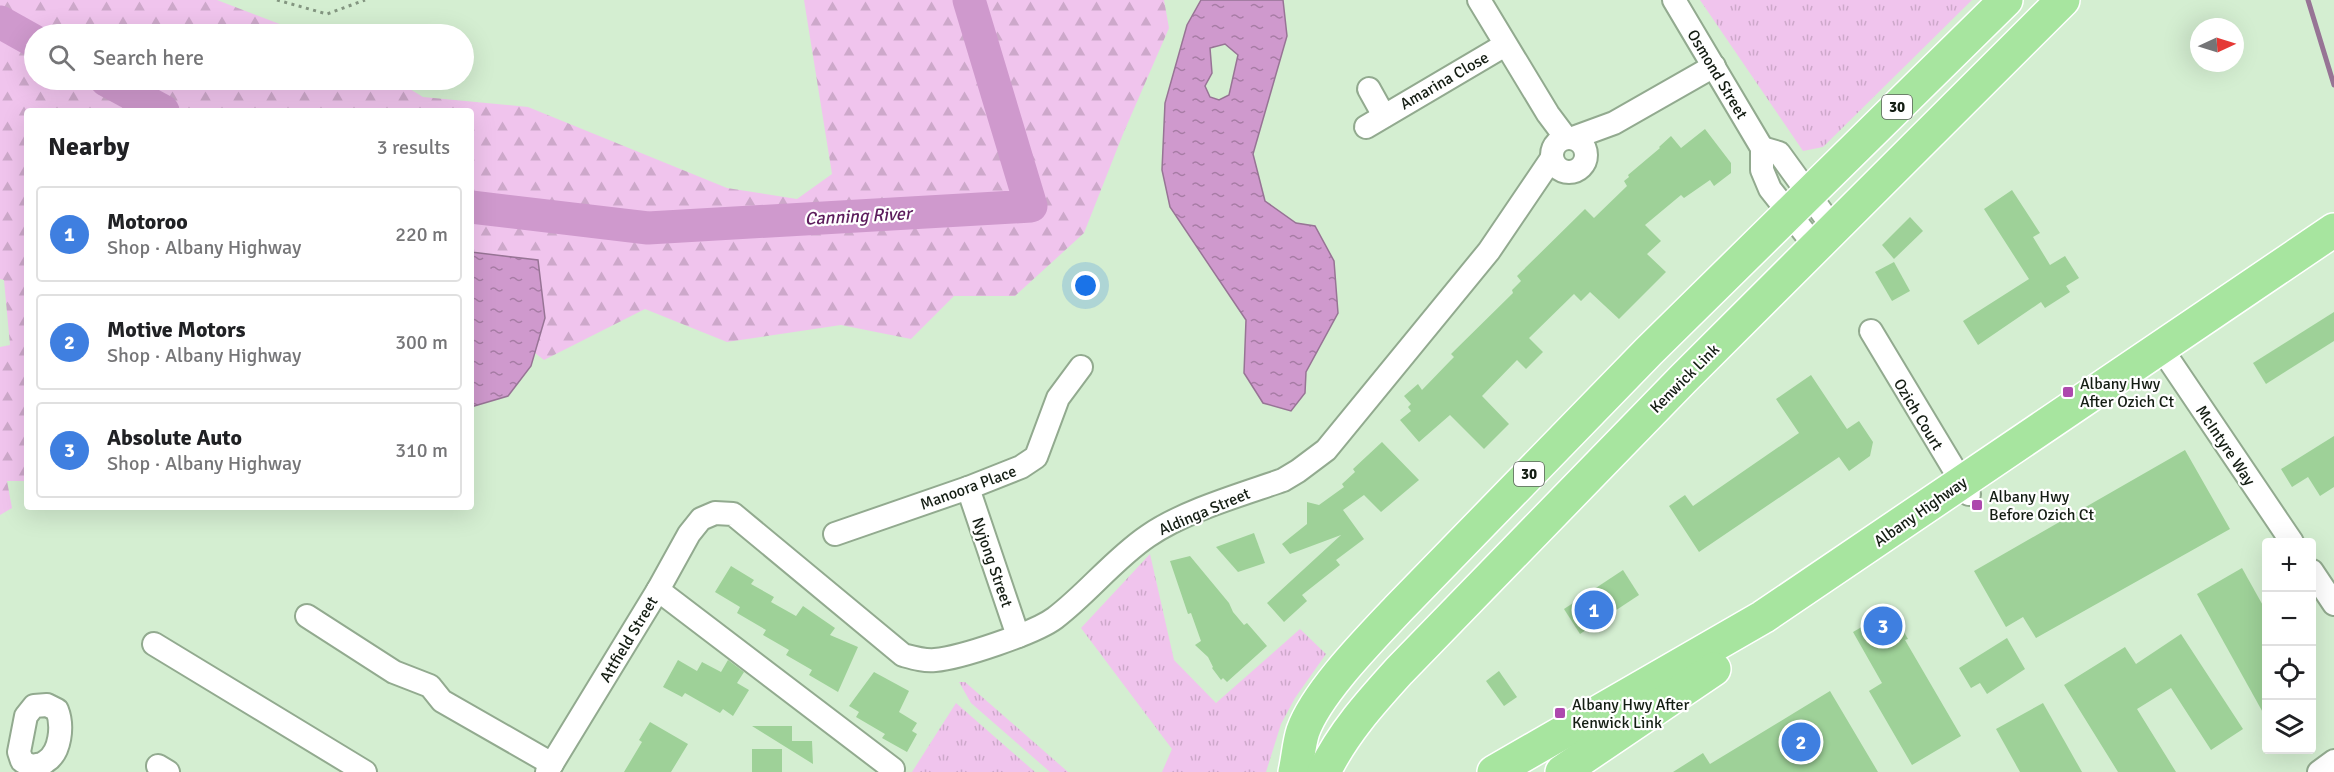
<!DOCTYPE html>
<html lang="en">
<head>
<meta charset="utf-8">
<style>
  :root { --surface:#fff; --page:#f6f6f6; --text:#202124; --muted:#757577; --line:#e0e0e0; --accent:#b45309 }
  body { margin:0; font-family:Signika,sans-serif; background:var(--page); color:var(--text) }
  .controls { position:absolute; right:18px; bottom:18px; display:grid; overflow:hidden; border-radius:6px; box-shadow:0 6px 24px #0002 }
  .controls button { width:54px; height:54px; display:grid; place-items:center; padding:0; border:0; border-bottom:2px solid var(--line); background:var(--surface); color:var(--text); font:30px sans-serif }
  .compass { position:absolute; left:2190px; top:18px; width:54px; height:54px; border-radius:50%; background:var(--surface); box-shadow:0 6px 24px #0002; rotate:86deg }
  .you { position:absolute; left:1086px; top:286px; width:21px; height:21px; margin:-15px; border:4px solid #fff; border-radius:50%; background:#1a73e8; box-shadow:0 0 0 9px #1a73e833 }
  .badge { display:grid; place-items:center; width:39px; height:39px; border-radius:50%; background:var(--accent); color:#fff; font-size:20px; font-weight:700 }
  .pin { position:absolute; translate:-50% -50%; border:3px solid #fff; box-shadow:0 2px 6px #0006 }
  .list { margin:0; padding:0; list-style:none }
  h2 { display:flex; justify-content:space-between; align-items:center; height:78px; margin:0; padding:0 24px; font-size:26px }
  h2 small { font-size:20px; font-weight:400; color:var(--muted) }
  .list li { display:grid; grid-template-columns:39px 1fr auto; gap:18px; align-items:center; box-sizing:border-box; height:96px; margin:0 12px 12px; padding:0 12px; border:2px solid var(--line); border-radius:6px }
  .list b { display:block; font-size:22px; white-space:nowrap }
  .list p { margin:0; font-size:20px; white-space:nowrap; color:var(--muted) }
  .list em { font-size:20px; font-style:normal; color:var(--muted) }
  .icon { flex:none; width:33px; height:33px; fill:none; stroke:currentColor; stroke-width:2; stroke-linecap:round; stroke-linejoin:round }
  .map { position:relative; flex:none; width:2334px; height:772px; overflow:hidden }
  .search { position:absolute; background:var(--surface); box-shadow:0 6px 24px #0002; left:24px; top:24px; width:450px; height:66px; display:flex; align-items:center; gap:15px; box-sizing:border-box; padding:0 21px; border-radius:33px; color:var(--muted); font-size:22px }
  .panel { position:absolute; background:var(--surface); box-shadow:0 6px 24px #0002; left:24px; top:108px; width:450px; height:402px; border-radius:6px }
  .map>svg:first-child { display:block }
</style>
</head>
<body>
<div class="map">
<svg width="2334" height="772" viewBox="0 0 2334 772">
  <defs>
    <pattern id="grass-tufts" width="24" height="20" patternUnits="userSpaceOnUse" patternTransform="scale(1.5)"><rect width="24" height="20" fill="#f0c4ed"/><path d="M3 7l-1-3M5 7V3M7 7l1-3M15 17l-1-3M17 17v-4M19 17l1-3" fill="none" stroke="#cda8ca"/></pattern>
    <pattern id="forest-firs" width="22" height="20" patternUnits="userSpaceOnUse" patternTransform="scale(1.5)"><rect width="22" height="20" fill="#f0c4ed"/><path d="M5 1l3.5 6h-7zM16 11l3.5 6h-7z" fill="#cda8ca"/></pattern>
    <pattern id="water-ripples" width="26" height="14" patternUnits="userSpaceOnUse" patternTransform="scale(1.5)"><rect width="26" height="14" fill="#cf99cd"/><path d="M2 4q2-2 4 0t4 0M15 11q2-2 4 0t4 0" fill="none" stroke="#a77ca5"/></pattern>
  </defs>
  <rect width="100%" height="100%" fill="#d4eed1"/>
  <g fill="url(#grass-tufts)">
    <polygon points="1700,0 1972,0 1823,147 1803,151"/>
    <polygon points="1150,554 1174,660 1216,703 1300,629 1326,654 1295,698 1281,724 1266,772 1162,772 1172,749 1081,628"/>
    <polygon points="959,682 965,682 1068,772 1050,772 971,703"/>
    <polygon points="956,703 1035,772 912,772"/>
  </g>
  <polygon fill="url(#forest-firs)" points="0,0 217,0 306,34 34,34 34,80 395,80 423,97 528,107 727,188 797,199 832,174 804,0 1164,0 1169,28 1123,134 1084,233 1015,296 954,296 911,339 841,325 727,342 645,309 544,360 471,303 471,111 27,111 27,481 7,481 12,508 0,515 0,347 10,345 4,280 0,279"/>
  <g fill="url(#water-ripples)" stroke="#977495" stroke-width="1.5" fill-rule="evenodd">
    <path d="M1201 0H1283L1287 36 1253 154 1265 201 1296 223 1315 226 1334 261 1338 313 1306 372 1305 393 1291 411 1263 403 1244 373 1246 320 1170 207 1162 170 1165 103 1187 25ZM1225 44 1238 55 1229 95 1219 100 1210 97 1205 86 1212 73 1210 48Z"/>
    <polygon points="471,252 538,260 545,318 531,366 508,396 471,407"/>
  </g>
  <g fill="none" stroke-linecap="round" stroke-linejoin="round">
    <polyline stroke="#977495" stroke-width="5" points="2308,0 2334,85"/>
    <g stroke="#cf99cd" stroke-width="33">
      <polyline points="0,22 34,41"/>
      <polyline points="106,80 163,111"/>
      <polyline points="471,207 648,228 1031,206 969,0"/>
    </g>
  </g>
  <g fill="#9ed198">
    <polygon points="1705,129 1731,163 1731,173 1714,186 1710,180 1684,198 1681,195 1645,225 1661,241 1647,254 1666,272 1619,319 1590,292 1581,301 1574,294 1529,338 1543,352 1526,369 1517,360 1482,396 1509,424 1484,449 1450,415 1419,442 1400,420 1411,411 1408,407 1411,404 1404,396 1418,384 1422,390 1451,360 1454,357 1451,354 1513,293 1512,290 1521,281 1517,276 1585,209 1594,218 1627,186 1624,181 1629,177 1628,175 1660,148 1659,147 1671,136 1681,148"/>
    <polygon points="2012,190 2040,233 2033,237 2050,265 2065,256 2079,278 2066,286 2070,292 2045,308 2041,302 1978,345 1963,321 2029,279 1984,209"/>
    <polygon points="1910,217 1923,231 1894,259 1882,245"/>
    <polygon points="1894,262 1910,291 1892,301 1875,272"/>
    <polygon points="2334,312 2334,341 2266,384 2253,363"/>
    <polygon points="1811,375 1847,429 1859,421 1873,442 1870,456 1849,471 1839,457 1699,552 1669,506 1685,495 1693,506 1799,433 1776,399"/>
    <polygon points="2334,436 2334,487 2320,496 2308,477 2292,487 2281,469"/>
    <polygon points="1382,442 1419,480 1381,512 1364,495 1343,510 1364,539 1336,560 1340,565 1302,595 1307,601 1284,622 1267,603 1341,535 1290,554 1282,544 1307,524 1307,502 1319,505 1344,487 1342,484 1355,472 1353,469"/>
    <polygon points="2185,450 2230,529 2036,638 2023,617 2006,627 1974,571"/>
    <polygon points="1254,533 1265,563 1238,572 1216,547"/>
    <polygon points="1190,556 1229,603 1233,612 1244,625 1247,623 1267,646 1227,682 1223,678 1221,680 1212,668 1213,667 1208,657 1195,645 1201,641 1191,613 1188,614 1170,561"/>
    <polygon points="731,566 754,580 751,584 774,597 771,602 796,616 803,606 835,628 830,635 858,647 838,692 809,675 812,670 786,655 789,650 763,635 766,630 737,613 740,607 715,592"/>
    <polygon points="2242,568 2266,611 2266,718 2197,594"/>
    <polygon points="1623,570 1639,595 1580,634 1564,609"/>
    <polygon points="1891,610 1908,639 1905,640 1961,736 1912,765 1869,691 1882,683 1853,632"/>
    <polygon points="2181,634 2243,729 2211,750 2171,688 2137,709 2176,772 2118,772 2064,685 2125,647 2136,664"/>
    <polygon points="2007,638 2025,669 1987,694 1980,683 1971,688 1959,668"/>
    <polygon points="678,660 697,671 702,662 721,672 728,660 744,672 737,683 749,690 733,716 723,709 720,713 685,693 682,697 663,687"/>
    <polygon points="1499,671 1517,697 1504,706 1486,681"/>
    <polygon points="874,672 909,691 899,712 917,723 912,731 917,734 907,752 882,738 885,734 856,717 859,712 849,706"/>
    <polygon points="1830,691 1878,772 1673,772 1703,753 1710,764"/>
    <polygon points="2043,703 2082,772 2020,772 1996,729"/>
    <polygon points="650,722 688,744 671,772 624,772 642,742 639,740"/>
    <polygon points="752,726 792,726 792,741 812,741 813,764"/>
    <rect x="752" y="749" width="30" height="23"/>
  </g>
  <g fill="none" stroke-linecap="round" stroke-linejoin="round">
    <g stroke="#92aa8f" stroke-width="26">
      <g id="minor">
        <polyline points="1479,0 1548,114 1566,138"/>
        <polyline points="1674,0 1762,148 1762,170 1770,189 1816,247"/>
        <polyline points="1369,89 1384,116"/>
        <polyline points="1366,127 1505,45"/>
        <circle cx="1569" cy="155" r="17"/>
        <polyline points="1573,138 1614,123 1714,66"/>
        <polyline points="1762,148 1779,153 1834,229"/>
        <polyline points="1871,331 1969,494"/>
        <polyline points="2161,348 2292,542"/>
        <polyline points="968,488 1018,636"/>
        <polyline points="835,534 968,488 1021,467 1036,457 1058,398 1081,367"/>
        <polyline points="2312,571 2334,604"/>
        <polyline points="658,590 893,769"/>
        <polyline points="307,616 394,672 430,686 442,701 552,764"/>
        <polyline points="154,644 365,772"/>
        <path d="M47 705 57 710C63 725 61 753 45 762 42 765 36 765 31 766L22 761 19 752 26 716 34 706Z"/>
        <polyline points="158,766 168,772"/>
        <path d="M547 772 658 590 689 534 701 519 715 513 733 514 903 655C914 658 924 661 935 660 960 658 1035 633 1055 618 1088 593 1114 559 1148 536 1184 511 1240 495 1283 480L1298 471 1326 450 1489 251 1552 158"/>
        <polyline points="2319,772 2334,761"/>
      </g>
    </g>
    <g stroke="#fff" stroke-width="36">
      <g id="highway">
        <path d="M1295 772C1298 759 1299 743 1303 731 1317 692 1370 639 1398 609L1649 351 2006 0"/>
        <path d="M1324 772C1343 733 1370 703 1399 671L1683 379 2063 0"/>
        <polyline points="1494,772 1763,617 2334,230"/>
        <polyline points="1562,772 1714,669"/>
      </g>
    </g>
    <polyline stroke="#839580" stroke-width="3" stroke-dasharray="3 4.5" stroke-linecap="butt" points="277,0 327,14 365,0"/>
    <use href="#minor" stroke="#fff" stroke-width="22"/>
    <use href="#highway" stroke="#a7e59f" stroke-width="33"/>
  </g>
  <g fill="#ad48ad" stroke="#fff" stroke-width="2">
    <rect x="2062" y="386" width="12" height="12" rx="3"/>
    <rect x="1971" y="499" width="12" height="12" rx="3"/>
    <rect x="1554" y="707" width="12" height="12" rx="3"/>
  </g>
  <g text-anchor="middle" stroke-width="4.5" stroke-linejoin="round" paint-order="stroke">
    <g fill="#fff" stroke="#5a615a" stroke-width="1.5">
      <rect x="1882" y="95" width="30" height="24" rx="4.5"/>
      <rect x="1514" y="462" width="30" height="24" rx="4.5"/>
    </g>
    <g font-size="15" font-weight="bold" fill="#141d13">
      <text x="1897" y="112">30</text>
      <text x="1529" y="479">30</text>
    </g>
    <g font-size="16" fill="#141d13" stroke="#fff">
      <text transform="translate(1718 74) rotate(59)" y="6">Osmond Street</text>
      <text transform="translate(1444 80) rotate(-30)" y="6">Amarina Close</text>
      <text transform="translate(1684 378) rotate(-45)" y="6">Kenwick Link</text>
      <text transform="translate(1919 414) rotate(59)" y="6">Ozich Court</text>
      <text transform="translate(2226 445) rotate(56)" y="6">McIntyre Way</text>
      <text transform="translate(968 487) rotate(-20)" y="6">Manoora Place</text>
      <text transform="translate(1204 511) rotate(-23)" y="6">Aldinga Street</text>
      <text transform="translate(1920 511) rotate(-35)" y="6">Albany Highway</text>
      <text transform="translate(993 562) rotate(71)" y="6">Nyjong Street</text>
      <text transform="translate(628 639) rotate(-59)" y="6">Attfield Street</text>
    </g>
    <g font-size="16" fill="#141d13" stroke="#fff" text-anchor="start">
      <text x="2080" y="389">Albany Hwy<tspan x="2080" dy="18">After Ozich Ct</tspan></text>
      <text x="1989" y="502">Albany Hwy<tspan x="1989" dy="18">Before Ozich Ct</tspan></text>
      <text x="1572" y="710">Albany Hwy After<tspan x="1572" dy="18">Kenwick Link</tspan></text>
    </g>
    <g font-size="18" font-style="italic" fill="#5c1c5c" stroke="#fff">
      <text transform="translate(858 216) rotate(-3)" y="6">Canning River</text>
    </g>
  </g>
</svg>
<div class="controls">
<button>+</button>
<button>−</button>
<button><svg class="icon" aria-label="locate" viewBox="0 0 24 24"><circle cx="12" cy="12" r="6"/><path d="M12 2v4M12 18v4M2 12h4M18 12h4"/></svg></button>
<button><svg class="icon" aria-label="layers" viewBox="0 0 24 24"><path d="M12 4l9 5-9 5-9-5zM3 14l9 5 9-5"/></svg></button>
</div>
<svg class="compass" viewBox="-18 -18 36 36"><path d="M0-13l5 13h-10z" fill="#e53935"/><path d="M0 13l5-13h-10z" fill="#757577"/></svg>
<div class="you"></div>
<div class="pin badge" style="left:1594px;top:610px;background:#3f7fe0">1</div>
<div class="pin badge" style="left:1801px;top:742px;background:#3f7fe0">2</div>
<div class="pin badge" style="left:1883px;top:626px;background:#3f7fe0">3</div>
<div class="search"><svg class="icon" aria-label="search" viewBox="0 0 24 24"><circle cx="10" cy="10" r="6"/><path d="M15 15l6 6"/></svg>Search here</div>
<section class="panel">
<h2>Nearby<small>3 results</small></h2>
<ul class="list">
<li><span class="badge" style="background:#3f7fe0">1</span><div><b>Motoroo</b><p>Shop · Albany Highway</p></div><em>220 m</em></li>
<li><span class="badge" style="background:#3f7fe0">2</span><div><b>Motive Motors</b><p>Shop · Albany Highway</p></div><em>300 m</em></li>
<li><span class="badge" style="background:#3f7fe0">3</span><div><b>Absolute Auto</b><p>Shop · Albany Highway</p></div><em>310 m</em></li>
</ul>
</section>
</div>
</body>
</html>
